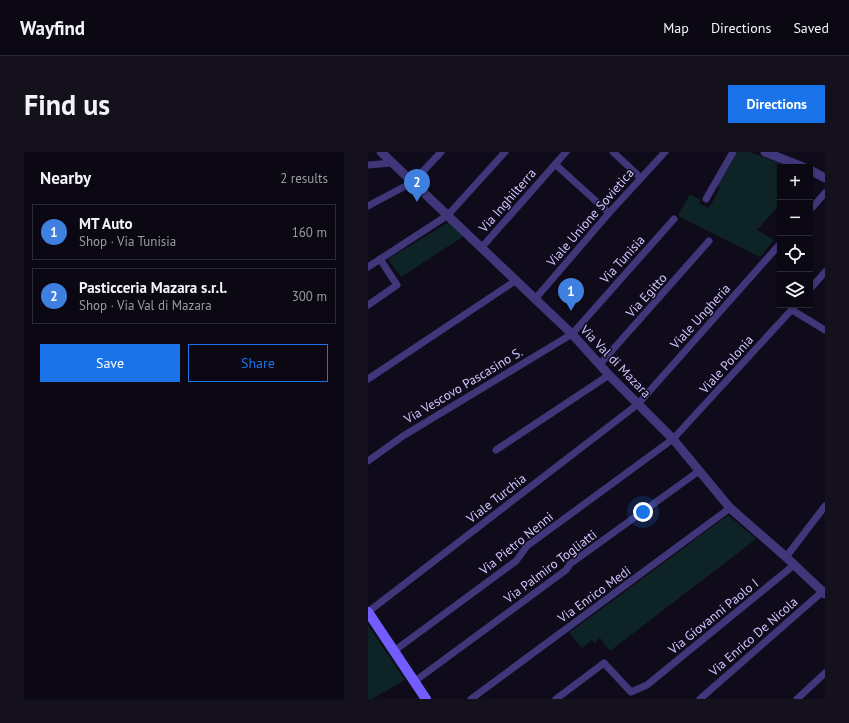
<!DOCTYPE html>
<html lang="en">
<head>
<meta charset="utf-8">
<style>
  :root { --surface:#0b0814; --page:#14111d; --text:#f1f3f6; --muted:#9a9aa0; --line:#2b2934; --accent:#1a73e8 }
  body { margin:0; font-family:"PT Sans",sans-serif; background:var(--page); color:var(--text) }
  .controls { position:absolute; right:12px; top:12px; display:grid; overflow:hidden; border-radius:0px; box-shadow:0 1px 3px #0004 }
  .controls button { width:36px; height:36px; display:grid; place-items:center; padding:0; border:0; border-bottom:1px solid var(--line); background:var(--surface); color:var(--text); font:20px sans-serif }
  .you { position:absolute; left:275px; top:360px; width:14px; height:14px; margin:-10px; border:3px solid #fff; border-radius:50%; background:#1a73e8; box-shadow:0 0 0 6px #1a73e833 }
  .badge { display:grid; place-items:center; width:26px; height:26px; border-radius:50%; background:var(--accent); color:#fff; font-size:13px; font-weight:700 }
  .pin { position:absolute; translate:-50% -33px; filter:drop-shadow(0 1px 2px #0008) }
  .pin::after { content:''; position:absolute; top:21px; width:14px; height:12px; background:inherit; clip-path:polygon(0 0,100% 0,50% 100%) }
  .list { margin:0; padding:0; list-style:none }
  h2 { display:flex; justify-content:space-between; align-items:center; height:52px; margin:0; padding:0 16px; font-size:17px }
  h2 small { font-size:13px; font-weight:400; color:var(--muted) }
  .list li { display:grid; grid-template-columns:26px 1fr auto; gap:12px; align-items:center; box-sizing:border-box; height:56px; margin:0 8px 8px; padding:0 8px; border:1px solid var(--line); border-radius:0px }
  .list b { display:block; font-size:15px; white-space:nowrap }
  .list p { margin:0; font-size:13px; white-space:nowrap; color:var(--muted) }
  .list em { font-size:13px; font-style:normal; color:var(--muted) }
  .actions { display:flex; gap:8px; padding:12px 16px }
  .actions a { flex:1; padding:9px 0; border:1px solid var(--accent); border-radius:0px; text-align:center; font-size:14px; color:var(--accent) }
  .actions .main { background:var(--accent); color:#fff }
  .icon { flex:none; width:22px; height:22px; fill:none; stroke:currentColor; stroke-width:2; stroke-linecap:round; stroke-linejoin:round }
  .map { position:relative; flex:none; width:457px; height:547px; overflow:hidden; border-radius:0px }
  header { display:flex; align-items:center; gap:24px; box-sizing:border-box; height:56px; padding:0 20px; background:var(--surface); border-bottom:1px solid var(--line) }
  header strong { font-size:19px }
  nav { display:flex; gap:22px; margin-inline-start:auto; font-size:14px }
  .intro { display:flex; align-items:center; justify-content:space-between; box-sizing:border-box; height:96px; padding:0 24px }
  h1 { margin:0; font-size:28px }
  .button { padding:10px 18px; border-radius:0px; background:var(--accent); color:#fff; font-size:14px; font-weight:700 }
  main { display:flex; gap:24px; padding:0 24px }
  aside { flex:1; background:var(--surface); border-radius:0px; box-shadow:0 1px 3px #0004 }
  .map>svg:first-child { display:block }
</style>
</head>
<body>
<header>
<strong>Wayfind</strong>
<nav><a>Map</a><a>Directions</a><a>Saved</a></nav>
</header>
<div class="intro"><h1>Find us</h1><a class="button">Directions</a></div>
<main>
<aside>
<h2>Nearby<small>2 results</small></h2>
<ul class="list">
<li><span class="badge" style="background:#3f7fe0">1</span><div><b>MT Auto</b><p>Shop · Via Tunisia</p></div><em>160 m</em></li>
<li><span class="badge" style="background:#3f7fe0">2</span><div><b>Pasticceria Mazara s.r.l.</b><p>Shop · Via Val di Mazara</p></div><em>300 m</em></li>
</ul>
<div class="actions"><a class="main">Save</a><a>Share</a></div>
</aside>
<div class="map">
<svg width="457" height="547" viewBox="0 0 457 547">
  <rect width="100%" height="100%" fill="#0f0b1b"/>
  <g fill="#0e2325">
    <polygon points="368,0 382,0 417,13 416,15 412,15 412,21 408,28 412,33 412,52 389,78 406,88 392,105 310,64 322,42 333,48 331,51 341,56 352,36 348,34"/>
    <polygon points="81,70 96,84 33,125 20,107"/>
    <polygon points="360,363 388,387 242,499 232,486 226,491 224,488 214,496 201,481"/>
    <polygon points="0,473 37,528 4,547 0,547"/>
  </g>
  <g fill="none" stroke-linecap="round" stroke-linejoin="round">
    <g stroke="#40367a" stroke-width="7">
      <polyline points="245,0 273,26"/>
      <polyline points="187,12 241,61"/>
      <polyline points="0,13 24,11"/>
      <polyline points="338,47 365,0"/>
      <polyline points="0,54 45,30 73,0"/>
      <polyline points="442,58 457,41"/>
      <polyline points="114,95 198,0"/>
      <polyline points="0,115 80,63 137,0"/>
      <polyline points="442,137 457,120"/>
      <polyline points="167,147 241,61 297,0"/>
      <polyline points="0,153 29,133 12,107"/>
      <polyline points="424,158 457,178"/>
      <polyline points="232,212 341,89"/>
      <polyline points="0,227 147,129"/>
      <polyline points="128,298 241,223"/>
      <polyline points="0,309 35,284 204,182 306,67"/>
      <polyline points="418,405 457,354"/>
      <polyline points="0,460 270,252 412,92"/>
      <polyline points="26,499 148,409 159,394 305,287 428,153"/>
      <polyline points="47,529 198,418 202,412 331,319"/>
      <polyline points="103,547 362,356"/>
      <polyline points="188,547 236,511 263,540 279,533 426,413"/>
      <polyline points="332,547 454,440 457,439"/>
      <polyline points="429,547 457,521"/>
    </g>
    <g stroke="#40367a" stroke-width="9">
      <polyline points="13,0 204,182 241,223 305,287 362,356 418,405 457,442"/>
      <polyline points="397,0 435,15"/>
      <polyline points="442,18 457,26"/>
    </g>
    <polyline stroke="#745dfe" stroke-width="10" points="0,460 58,547"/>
  </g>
  <g text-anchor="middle" stroke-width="3" stroke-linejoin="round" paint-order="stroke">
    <g font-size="13" fill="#d2c5ff" stroke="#0f0b1b">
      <text transform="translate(139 48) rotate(-49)" y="5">Via Inghilterra</text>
      <text transform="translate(222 65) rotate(-49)" y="5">Viale Unione Sovietica</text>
      <text transform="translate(254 107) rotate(-48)" y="5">Via Tunisia</text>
      <text transform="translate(278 143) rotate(-48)" y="5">Via Egitto</text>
      <text transform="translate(332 164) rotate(-48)" y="5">Viale Ungheria</text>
      <text transform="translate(248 209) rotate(46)" y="5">Via Val di Mazara</text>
      <text transform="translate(358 212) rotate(-48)" y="5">Viale Polonia</text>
      <text transform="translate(95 233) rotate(-31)" y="5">Via Vescovo Pascasino S.</text>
      <text transform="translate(128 346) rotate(-38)" y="5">Viale Turchia</text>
      <text transform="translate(148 391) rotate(-39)" y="5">Via Pietro Nenni</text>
      <text transform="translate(182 414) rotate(-37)" y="5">Via Palmiro Togliatti</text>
      <text transform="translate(226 442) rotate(-36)" y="5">Via Enrico Medi</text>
      <text transform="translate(345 464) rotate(-39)" y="5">Via Giovanni Paolo I</text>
      <text transform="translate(385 484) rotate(-41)" y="5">Via Enrico De Nicola</text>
    </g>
  </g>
</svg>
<div class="controls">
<button>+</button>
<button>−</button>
<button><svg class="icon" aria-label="locate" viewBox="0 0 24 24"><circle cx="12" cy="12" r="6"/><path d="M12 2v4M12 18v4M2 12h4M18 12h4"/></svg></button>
<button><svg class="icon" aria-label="layers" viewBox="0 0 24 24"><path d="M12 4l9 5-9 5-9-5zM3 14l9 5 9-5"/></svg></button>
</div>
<div class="you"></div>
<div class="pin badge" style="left:203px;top:159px;background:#3f7fe0">1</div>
<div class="pin badge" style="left:49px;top:50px;background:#3f7fe0">2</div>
</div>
</main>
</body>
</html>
